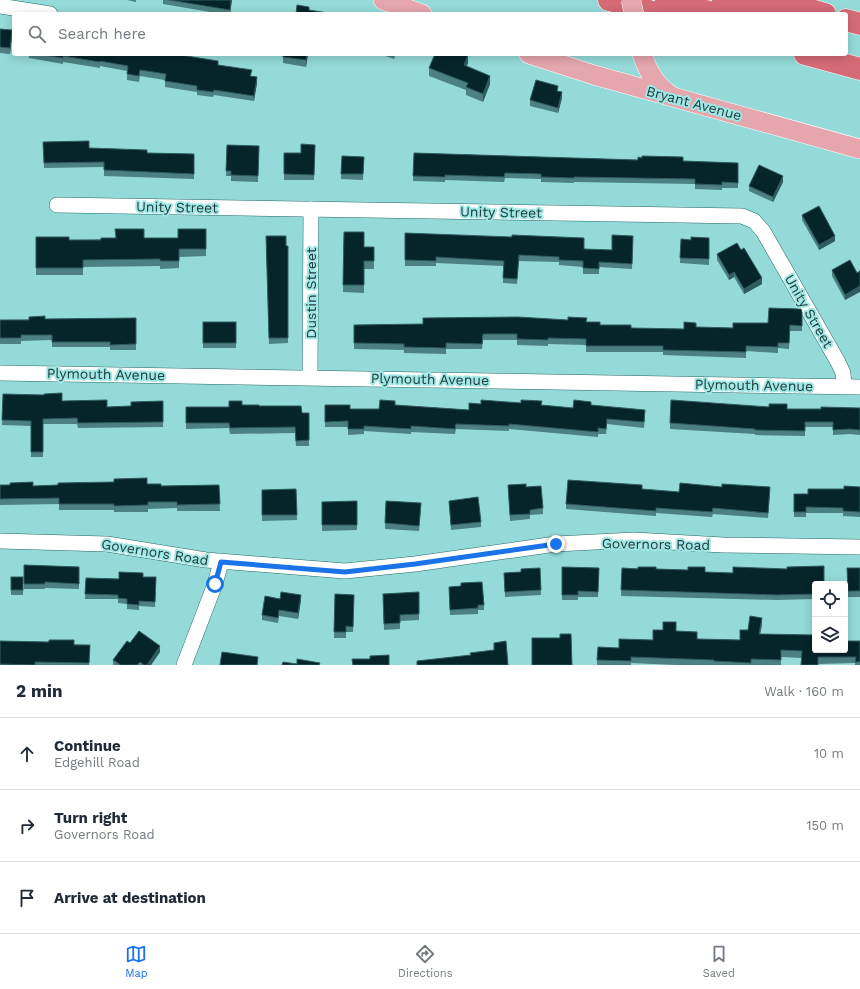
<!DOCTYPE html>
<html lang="en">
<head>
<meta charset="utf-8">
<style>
  :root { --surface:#fff; --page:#f2f2f3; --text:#1f2937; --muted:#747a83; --line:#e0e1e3; --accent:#1a73e8 }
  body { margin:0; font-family:"Work Sans",sans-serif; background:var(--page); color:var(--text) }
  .controls { position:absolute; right:12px; bottom:12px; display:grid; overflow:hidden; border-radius:4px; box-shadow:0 2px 10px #0003 }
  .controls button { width:36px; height:36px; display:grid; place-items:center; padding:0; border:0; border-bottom:1px solid var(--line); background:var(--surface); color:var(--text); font:20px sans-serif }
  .stop { position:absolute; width:12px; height:12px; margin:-9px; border:3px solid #1a73e8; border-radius:50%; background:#fff }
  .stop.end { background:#1a73e8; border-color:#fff; box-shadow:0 1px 4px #0008 }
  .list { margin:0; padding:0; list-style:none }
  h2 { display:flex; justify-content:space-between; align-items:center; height:52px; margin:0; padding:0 16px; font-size:17px }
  h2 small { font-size:13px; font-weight:400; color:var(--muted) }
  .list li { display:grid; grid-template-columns:26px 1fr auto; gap:12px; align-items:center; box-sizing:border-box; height:72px; padding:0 16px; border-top:1px solid var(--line) }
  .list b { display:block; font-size:15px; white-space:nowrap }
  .list p { margin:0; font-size:13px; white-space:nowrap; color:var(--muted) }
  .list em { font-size:13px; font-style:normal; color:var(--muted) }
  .icon { flex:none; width:22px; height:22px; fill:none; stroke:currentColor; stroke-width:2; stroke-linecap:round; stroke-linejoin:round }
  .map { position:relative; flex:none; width:860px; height:665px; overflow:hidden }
  .search { position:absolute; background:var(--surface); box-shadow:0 2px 10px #0003; left:12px; right:12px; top:12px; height:44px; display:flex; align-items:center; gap:10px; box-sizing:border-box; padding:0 14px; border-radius:4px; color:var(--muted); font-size:15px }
  .sheet { height:268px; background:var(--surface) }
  nav { display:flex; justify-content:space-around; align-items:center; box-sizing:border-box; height:56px; border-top:1px solid var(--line); background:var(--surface); font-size:11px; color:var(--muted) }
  nav a { display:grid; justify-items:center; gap:2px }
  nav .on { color:var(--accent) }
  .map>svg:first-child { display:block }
</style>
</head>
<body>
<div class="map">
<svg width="860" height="665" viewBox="0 0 860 665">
  <rect width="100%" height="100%" fill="#94dad8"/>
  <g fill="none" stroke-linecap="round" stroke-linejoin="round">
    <g stroke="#226a6a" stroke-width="16">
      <g id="minor">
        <polyline points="0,6 50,14"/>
        <polyline points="57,205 742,216 754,221 763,231 838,362 843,373 844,386"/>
        <polyline points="0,373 860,387"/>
        <polyline points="310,377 311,209"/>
        <polyline points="0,541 107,544 206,560 345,571 415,564 556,544 634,540 723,545 860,547"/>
        <polyline points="184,665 215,584 221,562"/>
      </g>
    </g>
    <g stroke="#fff" stroke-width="20">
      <g id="major">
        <polyline points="383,0 422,14"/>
        <polyline points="529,54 594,75 860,149"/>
        <path d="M642 54C648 72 656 86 672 96"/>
      </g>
    </g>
    <g stroke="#fff" stroke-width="23">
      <g id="highway">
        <polyline points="609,0 660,14"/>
        <polyline points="666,0 716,14"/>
        <polyline points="723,0 774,14"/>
        <polyline points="775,0 825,14"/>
        <polyline points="846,20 860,24"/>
        <polyline points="805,54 860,69"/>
      </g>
    </g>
    <use href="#minor" stroke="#fff" stroke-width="15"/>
    <use href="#major" stroke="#e5a6ad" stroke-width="19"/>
    <use href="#highway" stroke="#d46b77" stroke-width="22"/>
    <g stroke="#fff" stroke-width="20" stroke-linecap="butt">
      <polyline id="major-bridge" points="631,0 634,14"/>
    </g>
    <use href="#major-bridge" stroke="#e5a6ad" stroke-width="19"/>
  </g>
  <g fill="#4c8082">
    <polygon points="127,0 136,0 136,2"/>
    <polygon points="161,0 232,0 230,14 222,14 163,4 163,0"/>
    <polygon points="0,29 12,35 10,54 0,53"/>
    <polygon points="29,54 174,54 218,65 251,76 257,83 254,101 214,95 213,97 197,95 197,92 165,87 165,80 140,76 139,82 127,80 127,71 100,66 100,68 63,62 63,64 29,58"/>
    <polygon points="308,54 306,67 283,63 283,57"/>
    <polygon points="380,54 396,54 394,59"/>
    <polygon points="468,63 466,66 490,84 483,102 466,95 466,90 429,76 429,68"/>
    <polygon points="562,98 558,113 530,106 530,100"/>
    <polygon points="43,142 89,148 147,153 194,154 194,179 104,176 104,167 44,168"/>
    <polygon points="227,145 259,146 258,182 231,181 231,176 226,176"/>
    <polygon points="315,145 314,180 284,180 284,153 301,153"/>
    <polygon points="414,153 738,163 738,188 722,188 722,190 695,189 695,184 574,182 574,183 541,182 541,179 505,178 504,182 445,180 445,182 413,181"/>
    <polygon points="342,156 364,157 363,180 341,179"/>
    <polygon points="783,182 773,202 749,191 749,186"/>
    <polygon points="802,215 835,241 819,250 802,220"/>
    <polygon points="206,229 206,256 179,257 179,268 160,269 160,266 83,267 83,275 36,275 36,237 69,240 178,238"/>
    <polygon points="344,232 364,247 374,247 374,269 364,269 364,293 343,292"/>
    <polygon points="405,233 584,249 612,250 633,236 632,269 599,267 599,274 583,274 583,267 559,265 559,262 519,261 517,284 503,283 503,266 436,263 436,266 405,266"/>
    <polygon points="266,236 286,246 288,246 288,343 269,344"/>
    <polygon points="709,238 709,265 680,263 681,239 691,240"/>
    <polygon points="717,254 762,284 744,294 734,277 729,280 717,260"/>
    <polygon points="832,270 857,273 845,300 832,276"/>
    <polygon points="802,312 802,331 790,331 789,349 778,348 778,353 746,351 746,358 663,355 663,352 586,352 586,345 548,344 548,346 517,345 517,340 483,340 482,349 446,349 446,354 404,353 404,350 354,349 354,325 587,322 600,325 631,328 684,329 696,327 733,328 768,323"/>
    <polygon points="136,318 136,350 110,350 110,347 52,347 52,340 21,341 21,344 0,344 0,320"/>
    <rect x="203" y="322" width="33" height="26"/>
    <polygon points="3,394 107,407 131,406 163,401 163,427 78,428 77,424 43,424 43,457 31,457 31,426 2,425"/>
    <polygon points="481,404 542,405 573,408 591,405 645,415 644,428 607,424 606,434 598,434 598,437 509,429 509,431 456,429 455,434 411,432 411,434 364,431 364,434 348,435 348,427 325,427 325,405 350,409 379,409 395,405 469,410"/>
    <polygon points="242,405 259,406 302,413 309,413 309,446 296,446 295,433 230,434 229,428 186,429 186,407 229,407"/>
    <polygon points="860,408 860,435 850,434 833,435 833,427 805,427 805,436 755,435 755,434 670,429 670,423 787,409 821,409"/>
    <polygon points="147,484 161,486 219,485 220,511 177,511 177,508 148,509 148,512 114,512 114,510 59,510 59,504 0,505 0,485 33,486"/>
    <polygon points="508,485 526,487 543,508 543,514 530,515 530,519 510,521"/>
    <polygon points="860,487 860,517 843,516 843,513 806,513 806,517 794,517 794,494 808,494"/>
    <polygon points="296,489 297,520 262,521 262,490"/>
    <polygon points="642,489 679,492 770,493 768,518 713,514 712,517 656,513 656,516 566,509 566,504"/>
    <polygon points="357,501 357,530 322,531 322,502"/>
    <polygon points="449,501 481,522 481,527 451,530"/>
    <polygon points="421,509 419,531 385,529 385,523"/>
    <polygon points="24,565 79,567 79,589 45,588 45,589 24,589"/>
    <polygon points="562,567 599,568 598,597 578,597 578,600 562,600"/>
    <polygon points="540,568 541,595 505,597 504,573 521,572"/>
    <polygon points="622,568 656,569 705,572 815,584 815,599 777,600 621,596"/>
    <polygon points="847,568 860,568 860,597 848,597"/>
    <rect x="11" y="577" width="12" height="18"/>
    <polygon points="143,577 156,577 155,607 139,606 139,610 127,609 127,604 118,603 118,599 85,599 86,578 119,579"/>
    <polygon points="449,587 484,605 484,610 478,610 478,614 450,615"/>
    <polygon points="419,592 419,620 400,621 400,629 384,630 383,599"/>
    <polygon points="335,594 354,595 353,632 346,632 346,638 334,638"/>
    <polygon points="280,599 301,600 298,619 279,616 278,623 262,620 262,615"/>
    <polygon points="762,624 760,634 815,650 847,641 860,641 860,665 855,665 855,663 818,664 802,658 781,657 781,665 677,665 631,663 631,665 597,665 597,660 619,648 653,640 676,631 697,639 740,640"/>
    <polygon points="0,641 90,645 89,665 0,665"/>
    <polygon points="130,643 160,652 151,665 113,665 113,660"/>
  </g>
  <g fill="#305b5f">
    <polygon points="231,0 232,0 230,14 230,10"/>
    <polygon points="12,30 12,35 10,54 10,48"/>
    <polygon points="307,54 308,54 306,67 306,60"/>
    <polygon points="468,55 468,63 464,73 464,65"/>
    <polygon points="490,76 490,84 483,102 483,94"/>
    <polygon points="257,77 257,83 254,101 254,96"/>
    <polygon points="562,92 562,98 558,113 558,108"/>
    <polygon points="783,176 783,182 773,202 773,197"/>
    <polygon points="835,236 835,241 819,250 819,245"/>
    <polygon points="734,272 734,277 729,280 729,275"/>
    <polygon points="762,278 762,284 744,294 744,289"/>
    <polygon points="860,286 860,292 845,300 845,295"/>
    <polygon points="301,595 301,600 298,619 298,613"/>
    <polygon points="762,618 762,624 759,640 759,634"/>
    <polygon points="160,646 160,652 151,665 147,665"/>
  </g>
  <g fill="#05252b" stroke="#305b5f">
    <polygon points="169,0 231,0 230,10"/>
    <polygon points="297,5 309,7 309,10 334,14 296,14"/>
    <polygon points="0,29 12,30 10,48 0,47"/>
    <polygon points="36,54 174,54 218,61 218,65 252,70 250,76 257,77 254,96 214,90 213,92 197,90 197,86 165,81 166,74 140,70 139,76 127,74 128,66 100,61 100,62 63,56 63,58"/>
    <polygon points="283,54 307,54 306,60 283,57"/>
    <polygon points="435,54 465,54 468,55 464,65 490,76 483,94 466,87 468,83 429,68"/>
    <polygon points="536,80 558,86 557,91 562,92 558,108 530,100"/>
    <polygon points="89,141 89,148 147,150 147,153 194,154 194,174 104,170 104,162 44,163 43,142"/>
    <polygon points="301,144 315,145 314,175 284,174 284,153 301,153"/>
    <polygon points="227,145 259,146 258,176 231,175 231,171 226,171"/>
    <polygon points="414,153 638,160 638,157 642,158 642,156 683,157 683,161 738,163 738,183 722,182 722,185 695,184 695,179 574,177 574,178 541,177 541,174 505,173 504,177 445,175 445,177 413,176"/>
    <polygon points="342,156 364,157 363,174 341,174"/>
    <polygon points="759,165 783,176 773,197 749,186"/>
    <polygon points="819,206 835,236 819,245 802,215"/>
    <polygon points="115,229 144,229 144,238 178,238 178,229 206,229 206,249 179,249 179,261 160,261 160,259 83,260 83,268 36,268 36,237 69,237 69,240 101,240 101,238 116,238"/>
    <polygon points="344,232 364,232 364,247 374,247 374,261 364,261 364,285 343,285"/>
    <polygon points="405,233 512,237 512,235 584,238 584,249 612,250 612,235 633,236 632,264 599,262 599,269 583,268 583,261 559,260 559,257 519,255 517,279 503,278 504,261 436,257 436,261 405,260"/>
    <polygon points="266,236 286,236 286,246 288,246 288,338 269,338"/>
    <polygon points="691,237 709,238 709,259 680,258 681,239 691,240"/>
    <polygon points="737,243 741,250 744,248 762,278 744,289 734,272 729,275 717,254"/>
    <polygon points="850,260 857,273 860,271 860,286 845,295 832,270"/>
    <polygon points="769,308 801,309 802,312 802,326 790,325 789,343 778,343 778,347 746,346 746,352 663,350 663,346 586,346 586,339 548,338 548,340 517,339 517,334 483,334 482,344 446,343 446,348 404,347 404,344 354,343 354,325 423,324 423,318 518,317 568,320 568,317 587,318 586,322 600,322 600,325 631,325 631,328 684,329 684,322 696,323 696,327 733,328 733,323 768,323"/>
    <polygon points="45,316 45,319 136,318 136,344 110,345 110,342 52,342 52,335 21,335 21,338 0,338 0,320 29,320 29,317"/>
    <rect x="203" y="322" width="33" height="21"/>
    <polygon points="62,393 62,401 107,400 107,407 131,406 131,402 163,401 163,422 78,423 77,418 43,419 43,452 31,452 31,421 2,420 3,394 44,395 44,394"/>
    <polygon points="380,400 395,401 395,405 469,410 469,403 481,404 481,400 521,403 521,400 542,401 541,405 573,408 574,400 591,402 591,405 645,410 644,422 607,419 606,429 598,428 598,432 509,424 509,426 456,424 455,429 411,426 411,429 364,426 364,429 348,429 348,421 325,422 325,405 350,405 350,409 379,409"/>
    <polygon points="671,400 769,407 769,404 787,404 787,409 821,409 821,407 860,408 860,430 850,429 833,430 833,422 805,422 805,431 755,430 755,429 670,423"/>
    <polygon points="229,401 242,401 242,405 259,405 259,406 301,406 302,413 309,413 309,440 296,441 295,427 230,428 229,423 186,423 186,407 229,407"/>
    <polygon points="147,478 147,484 161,484 161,486 219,485 220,504 177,505 177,502 148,502 148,505 114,506 114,504 59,504 59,498 0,499 0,485 10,485 10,483 33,482 33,486 58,485 58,483 114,482 114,479"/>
    <polygon points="568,480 642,485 642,489 679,492 680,483 722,487 722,484 770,487 768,513 713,508 712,512 656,508 656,511 566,504"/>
    <polygon points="526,484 526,487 541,486 543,508 530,510 530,514 510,515 508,485"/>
    <polygon points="844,486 860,487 860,512 843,511 843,508 806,507 806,512 794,512 794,494 808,494 808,489 844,489"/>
    <polygon points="296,489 297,515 262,515 262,490"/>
    <polygon points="478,497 481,522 451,525 449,501"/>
    <polygon points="357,501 357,525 322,525 322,502"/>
    <polygon points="386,501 421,503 419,526 385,523"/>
    <polygon points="24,565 79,567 79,584 45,582 45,584 24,584"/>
    <polygon points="824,566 824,584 815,584 815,594 777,595 621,590 622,568 638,569 638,567 656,567 656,569 688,570 688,567 705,567 705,572 733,573 733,567 787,569 787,567"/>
    <polygon points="562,567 599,568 598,592 578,591 578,595 562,595"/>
    <polygon points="540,568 541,590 505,592 504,573 521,572 521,569"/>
    <polygon points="847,568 860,568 860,591 848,591"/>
    <polygon points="119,572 143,573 143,577 156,577 155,602 139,601 139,605 127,604 127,599 118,598 118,595 85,594 86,578 119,579"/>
    <rect x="11" y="577" width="12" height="13"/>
    <polygon points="482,582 484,605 478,605 478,608 450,610 449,587 461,586 461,583"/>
    <polygon points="281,592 301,595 298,613 279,610 278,618 262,615 265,596 280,599"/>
    <polygon points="419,592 419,614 400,615 400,623 384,624 383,594"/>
    <polygon points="335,594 354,595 353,627 346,626 346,632 334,632"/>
    <polygon points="750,616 762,618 759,634 815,635 815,650 845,650 845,638 847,638 847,641 860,641 860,662 855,662 856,657 818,657 818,665 801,665 802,651 781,650 781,660 751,659 751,663 714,661 714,660 631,657 631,661 597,660 598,647 619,648 619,639 653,640 653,630 663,630 663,622 676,622 676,631 697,632 697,639 740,640 740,630 748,630"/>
    <polygon points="139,631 160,646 147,665 144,665 140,662 137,665 121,665 113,660 127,641 130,643"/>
    <polygon points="560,634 571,634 572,665 532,665 532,638 560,638"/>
    <polygon points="49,640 74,640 74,645 90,645 89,663 35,662 35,665 0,664 0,641 49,642"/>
    <polygon points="506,641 508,665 417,665 417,661 471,655 470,653 494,650 494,643"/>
    <polygon points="222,652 258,657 257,665 220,665"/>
    <polygon points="389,655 389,665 353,665 352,659 370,659 370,656"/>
    <polygon points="297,659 320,663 319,665 282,665 283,662 297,664"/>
  </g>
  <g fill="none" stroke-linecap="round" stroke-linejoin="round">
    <polyline stroke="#1a73e8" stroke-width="5" points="215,584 221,562 345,572 415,564 556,544"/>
  </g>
  <g text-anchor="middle" stroke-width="4" stroke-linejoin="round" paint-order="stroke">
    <g font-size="14" fill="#203d3c" stroke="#a0e7e5">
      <text transform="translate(694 103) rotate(15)" y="5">Bryant Avenue</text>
      <text transform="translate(177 207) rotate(1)" y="5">Unity Street</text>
      <text transform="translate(501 212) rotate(1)" y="5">Unity Street</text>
      <text transform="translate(311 293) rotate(-90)" y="5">Dustin Street</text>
      <text transform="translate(809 311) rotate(60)" y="5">Unity Street</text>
      <text transform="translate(106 374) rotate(1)" y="5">Plymouth Avenue</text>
      <text transform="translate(430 379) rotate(1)" y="5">Plymouth Avenue</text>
      <text transform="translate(754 385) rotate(1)" y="5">Plymouth Avenue</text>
      <text transform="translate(656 544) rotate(1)" y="5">Governors Road</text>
      <text transform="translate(155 552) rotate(9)" y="5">Governors Road</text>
    </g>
  </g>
</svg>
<div class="controls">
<button><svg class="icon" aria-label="locate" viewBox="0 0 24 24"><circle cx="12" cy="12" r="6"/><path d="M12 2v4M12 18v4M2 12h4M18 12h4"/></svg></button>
<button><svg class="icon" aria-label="layers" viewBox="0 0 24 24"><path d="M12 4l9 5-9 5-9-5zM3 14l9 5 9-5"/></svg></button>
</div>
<div class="stop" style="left:215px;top:584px"></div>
<div class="stop end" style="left:556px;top:544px"></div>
<div class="search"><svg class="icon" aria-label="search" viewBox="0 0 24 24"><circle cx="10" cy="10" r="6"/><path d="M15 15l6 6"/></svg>Search here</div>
</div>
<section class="sheet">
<h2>2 min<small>Walk · 160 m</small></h2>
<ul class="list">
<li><svg class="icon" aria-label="ahead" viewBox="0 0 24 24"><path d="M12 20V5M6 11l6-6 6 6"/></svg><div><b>Continue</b><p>Edgehill Road</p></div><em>10 m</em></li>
<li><svg class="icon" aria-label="right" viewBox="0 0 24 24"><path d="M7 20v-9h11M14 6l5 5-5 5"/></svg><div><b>Turn right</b><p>Governors Road</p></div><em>150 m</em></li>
<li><svg class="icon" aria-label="arrive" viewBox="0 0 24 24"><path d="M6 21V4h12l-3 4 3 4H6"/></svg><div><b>Arrive at destination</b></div></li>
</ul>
</section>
<nav>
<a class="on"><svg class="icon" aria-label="map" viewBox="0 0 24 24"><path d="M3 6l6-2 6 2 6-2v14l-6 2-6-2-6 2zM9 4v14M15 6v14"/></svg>Map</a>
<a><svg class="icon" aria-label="directions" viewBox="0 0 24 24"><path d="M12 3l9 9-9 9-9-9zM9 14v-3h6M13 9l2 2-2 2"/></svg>Directions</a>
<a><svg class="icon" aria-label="saved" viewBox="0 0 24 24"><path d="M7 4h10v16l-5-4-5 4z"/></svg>Saved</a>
</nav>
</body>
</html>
